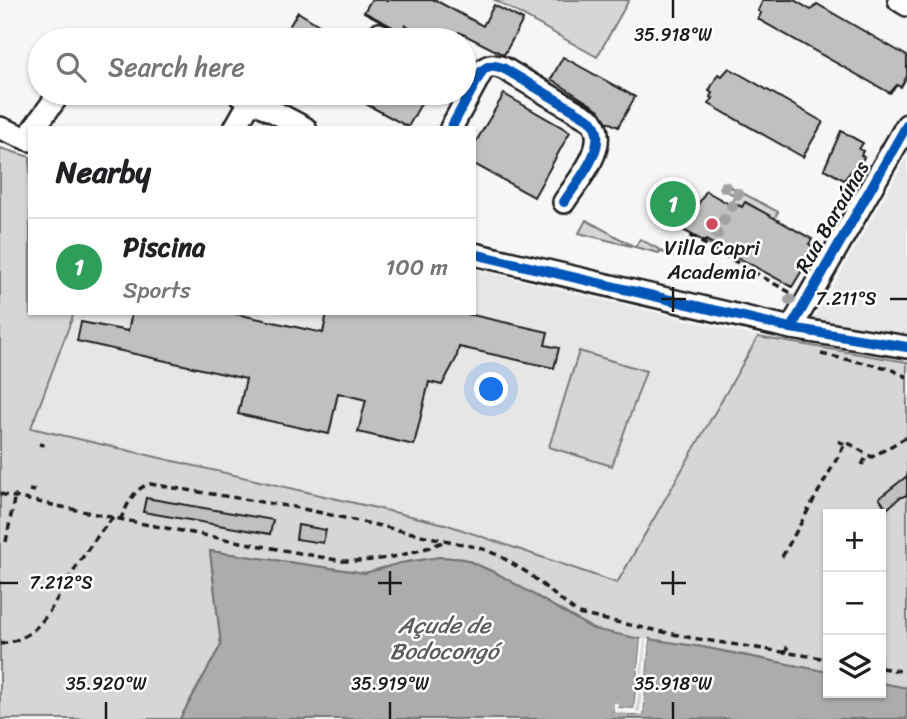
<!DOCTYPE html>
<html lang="en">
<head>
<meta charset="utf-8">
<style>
  :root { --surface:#fff; --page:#f6f6f6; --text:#202124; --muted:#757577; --line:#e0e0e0; --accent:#b45309 }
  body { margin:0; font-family:Sriracha,sans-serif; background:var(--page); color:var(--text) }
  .controls { position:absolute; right:21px; bottom:21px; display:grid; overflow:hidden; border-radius:0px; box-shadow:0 2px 5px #0004 }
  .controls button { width:63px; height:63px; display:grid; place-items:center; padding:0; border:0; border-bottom:2px solid var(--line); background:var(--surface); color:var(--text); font:35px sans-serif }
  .you { position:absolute; left:492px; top:390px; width:24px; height:24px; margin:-18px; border:5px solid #fff; border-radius:50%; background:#1a73e8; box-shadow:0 0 0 10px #1a73e833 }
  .badge { display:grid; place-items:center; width:46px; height:46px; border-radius:50%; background:var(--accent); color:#fff; font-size:23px; font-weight:700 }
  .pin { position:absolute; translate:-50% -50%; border:4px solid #fff; box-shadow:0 2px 7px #0006 }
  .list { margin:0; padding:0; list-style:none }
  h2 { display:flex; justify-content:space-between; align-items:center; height:91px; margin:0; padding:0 28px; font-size:30px }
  h2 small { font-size:23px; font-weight:400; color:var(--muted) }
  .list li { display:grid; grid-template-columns:46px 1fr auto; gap:21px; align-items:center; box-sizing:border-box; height:98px; padding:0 28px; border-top:2px solid var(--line) }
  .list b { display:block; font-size:26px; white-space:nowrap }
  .list p { margin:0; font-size:23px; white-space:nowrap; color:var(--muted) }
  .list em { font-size:23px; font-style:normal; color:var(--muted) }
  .icon { flex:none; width:38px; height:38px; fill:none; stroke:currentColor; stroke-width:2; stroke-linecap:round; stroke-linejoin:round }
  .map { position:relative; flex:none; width:907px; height:719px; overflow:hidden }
  .search { position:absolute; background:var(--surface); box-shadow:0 2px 5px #0004; left:28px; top:28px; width:448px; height:77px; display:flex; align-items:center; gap:18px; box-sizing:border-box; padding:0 24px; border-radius:38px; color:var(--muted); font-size:26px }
  .panel { position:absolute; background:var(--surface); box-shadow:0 2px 5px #0004; left:28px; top:126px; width:448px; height:189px; border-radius:0px }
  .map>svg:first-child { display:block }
</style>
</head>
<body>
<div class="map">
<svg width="907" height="719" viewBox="0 0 907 719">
  <rect width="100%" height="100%" fill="#f6f6f6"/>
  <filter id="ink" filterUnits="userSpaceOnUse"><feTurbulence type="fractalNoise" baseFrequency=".0143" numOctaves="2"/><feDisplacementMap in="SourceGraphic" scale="14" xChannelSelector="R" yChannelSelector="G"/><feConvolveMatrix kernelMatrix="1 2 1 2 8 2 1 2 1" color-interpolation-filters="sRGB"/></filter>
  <g filter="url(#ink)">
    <g fill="#e6e6e6">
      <polygon points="907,157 907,335 814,319 890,187"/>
      <polygon points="474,269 758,337 617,583 445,524 30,428 74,313 474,313"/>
    </g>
    <g fill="#d6d6d6" stroke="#797979" stroke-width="2">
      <polygon points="495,0 629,0 597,57"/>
      <polygon points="0,148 30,157 30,313 74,313 31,428 445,524 617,583 758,337 907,362 907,688 881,683 881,514 828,514 828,672 702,647 649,640 643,716 629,715 593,629 498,574 465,559 440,557 401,563 365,573 210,551 221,645 180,719 0,719"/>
      <polygon points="724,183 778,212 774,219 746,202 742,207 738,205 735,210 745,261 743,263 705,242 711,233 714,234 735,196 722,188"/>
      <polygon points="586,220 635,247 640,239 673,257 660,251 659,253 579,233"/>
      <polygon points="579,351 646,371 612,466 549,447"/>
    </g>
    <g fill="#acacac" stroke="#727272" stroke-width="2">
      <polygon points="677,187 693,196 680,220 664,211"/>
      <polygon points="210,551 365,573 401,563 440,557 464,559 498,574 593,629 641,639 634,709 618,708 614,711 629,712 629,715 643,715 649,639 702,647 828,672 828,693 881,693 881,683 907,688 907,719 180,719 221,645"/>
    </g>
    <polygon fill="#f6f6f6" points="641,639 644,639 636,712 640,712 646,639 649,639 643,716 614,712 614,703 618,703 618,708 634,709"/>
    <g fill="#c0c0c0" stroke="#1c1c1c" stroke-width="2">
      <polygon points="371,0 435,0 483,26 494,5 523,20 504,55 459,32 455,40 434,40 405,25 402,32 364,12"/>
      <polygon points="763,0 794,0 811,10 817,4 907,56 907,76 901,87 897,85 890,93 758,19 761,13 758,11"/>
      <polygon points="298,12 343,40 281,40"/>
      <polygon points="563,57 635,97 618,127 606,121 599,110 551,79"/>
      <polygon points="729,68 823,122 803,157 709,104 713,98 710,97 712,93 709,91 718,74 722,76"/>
      <polygon points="346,93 427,93 408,127"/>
      <polygon points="504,94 570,132 534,197 474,164 474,145"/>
      <polygon points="841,131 863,143 859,149 863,151 861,155 864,157 855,173 851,171 844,180 824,169"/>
      <polygon points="706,191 736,208 738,205 742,207 745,202 812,239 809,244 812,246 810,249 814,251 792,287 706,240 705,242 683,230"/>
      <polygon points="132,313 232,313 323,333 327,313 463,313 548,332 545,345 559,348 554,368 459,347 456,359 442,385 429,382 414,445 358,432 366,400 338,393 329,434 238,414 246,379 77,341 81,322 128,331"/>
      <polygon points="907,476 907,495 899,498 887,509 879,498"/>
      <polygon points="146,498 273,520 270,534 143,512"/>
      <polygon points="298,525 326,530 323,543 296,539"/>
    </g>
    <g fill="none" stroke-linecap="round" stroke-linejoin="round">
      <g stroke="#1c1c1c" stroke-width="26">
        <g id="minor">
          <polyline points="899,0 907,5"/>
          <polyline points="379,34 390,40"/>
          <polyline points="238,93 305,128"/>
          <polyline points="0,128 30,140"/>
          <polyline points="34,128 60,93"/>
          <polyline points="235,128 251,100"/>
          <path d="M451 128 482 71C489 64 494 65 503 68L592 121C610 146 578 180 564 202"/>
          <polyline points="474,254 791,328 907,347"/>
          <polyline points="791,328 907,125"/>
        </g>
      </g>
      <g stroke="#1c1c1c" stroke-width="3.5" stroke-dasharray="7 5" stroke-linecap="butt">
        <polyline points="690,236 791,293"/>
        <polyline points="821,354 888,368 907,377"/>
        <polyline points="838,441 845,444"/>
        <polyline points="39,444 44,445"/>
        <polyline points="862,465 867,455"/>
        <polyline points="29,490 35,491"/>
        <path d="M0 494 139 523 342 561C379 562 409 555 443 542"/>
        <path d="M120 520C128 505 133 488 150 484L299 508 480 548 498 555 528 573 578 614 692 638 828 659"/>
        <polyline points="6,542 15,494"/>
        <polyline points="782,557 845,444 850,444 872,457 907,437"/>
        <path d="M0 644C39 639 50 610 68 580 82 558 95 537 113 518"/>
        <polyline points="785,653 789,643"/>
        <polyline points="881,668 907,672"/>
      </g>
      <use href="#minor" stroke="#fff" stroke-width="21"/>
      <g stroke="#fff" stroke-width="15">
        <g id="cycleway">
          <path d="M451 128 482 71C489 64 494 65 503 68L592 121C610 146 578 180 564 202"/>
          <polyline points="474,254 791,328 907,347"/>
          <polyline points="791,328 907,125"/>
        </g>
      </g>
      <use href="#cycleway" stroke="#0057b8" stroke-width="10"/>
    </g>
    <g fill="#a2a2a2">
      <circle cx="725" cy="187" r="6"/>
      <circle cx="738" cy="194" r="6"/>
      <circle cx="732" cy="206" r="6"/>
      <circle cx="724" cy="220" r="6"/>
      <circle cx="717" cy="234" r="6"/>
      <circle cx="790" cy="300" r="6"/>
    </g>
  </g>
  <path fill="none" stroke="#1c1c1c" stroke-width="2.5" d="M673 0V18M673 287V312M661 299H686M890 299H907M390 571V595M673 571V595M0 583H18M378 583H402M661 583H686M106 702V719M390 702V719M673 702V719"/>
  <circle fill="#d1495b" stroke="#fff" stroke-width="2.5" cx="712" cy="224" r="7"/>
  <g text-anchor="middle" stroke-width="5" stroke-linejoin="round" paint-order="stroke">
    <g font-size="21" fill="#1c1c1c" stroke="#fff">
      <text transform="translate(832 217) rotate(-60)" y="7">Rua Baraúnas</text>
    </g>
    <g font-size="21" fill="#1c1c1c" stroke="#fff">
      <text x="712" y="255">Villa Capri<tspan x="712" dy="24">Academia</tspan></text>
    </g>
    <g font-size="23" font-style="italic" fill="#5d5d5d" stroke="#fff">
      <text x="444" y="633">Açude de<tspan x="444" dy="26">Bodocongó</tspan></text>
    </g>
  </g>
  <g font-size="18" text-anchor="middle" fill="#1c1c1c" stroke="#fff" stroke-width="5" stroke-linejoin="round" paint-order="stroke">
    <text x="673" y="41">35.918°W</text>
    <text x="846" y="305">7.211°S</text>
    <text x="61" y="589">7.212°S</text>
    <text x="106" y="690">35.920°W</text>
    <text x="390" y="690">35.919°W</text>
    <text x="673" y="690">35.918°W</text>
  </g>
</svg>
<div class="controls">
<button>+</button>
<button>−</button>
<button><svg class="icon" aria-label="layers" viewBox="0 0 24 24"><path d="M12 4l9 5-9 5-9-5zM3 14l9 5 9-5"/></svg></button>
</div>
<div class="you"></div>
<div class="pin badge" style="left:673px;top:204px;background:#2e9e5b">1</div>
<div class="search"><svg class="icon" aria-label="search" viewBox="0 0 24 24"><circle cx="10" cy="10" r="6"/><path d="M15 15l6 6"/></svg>Search here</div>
<section class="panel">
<h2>Nearby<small></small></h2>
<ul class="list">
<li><span class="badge" style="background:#2e9e5b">1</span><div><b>Piscina</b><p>Sports</p></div><em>100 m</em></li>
</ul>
</section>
</div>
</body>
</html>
